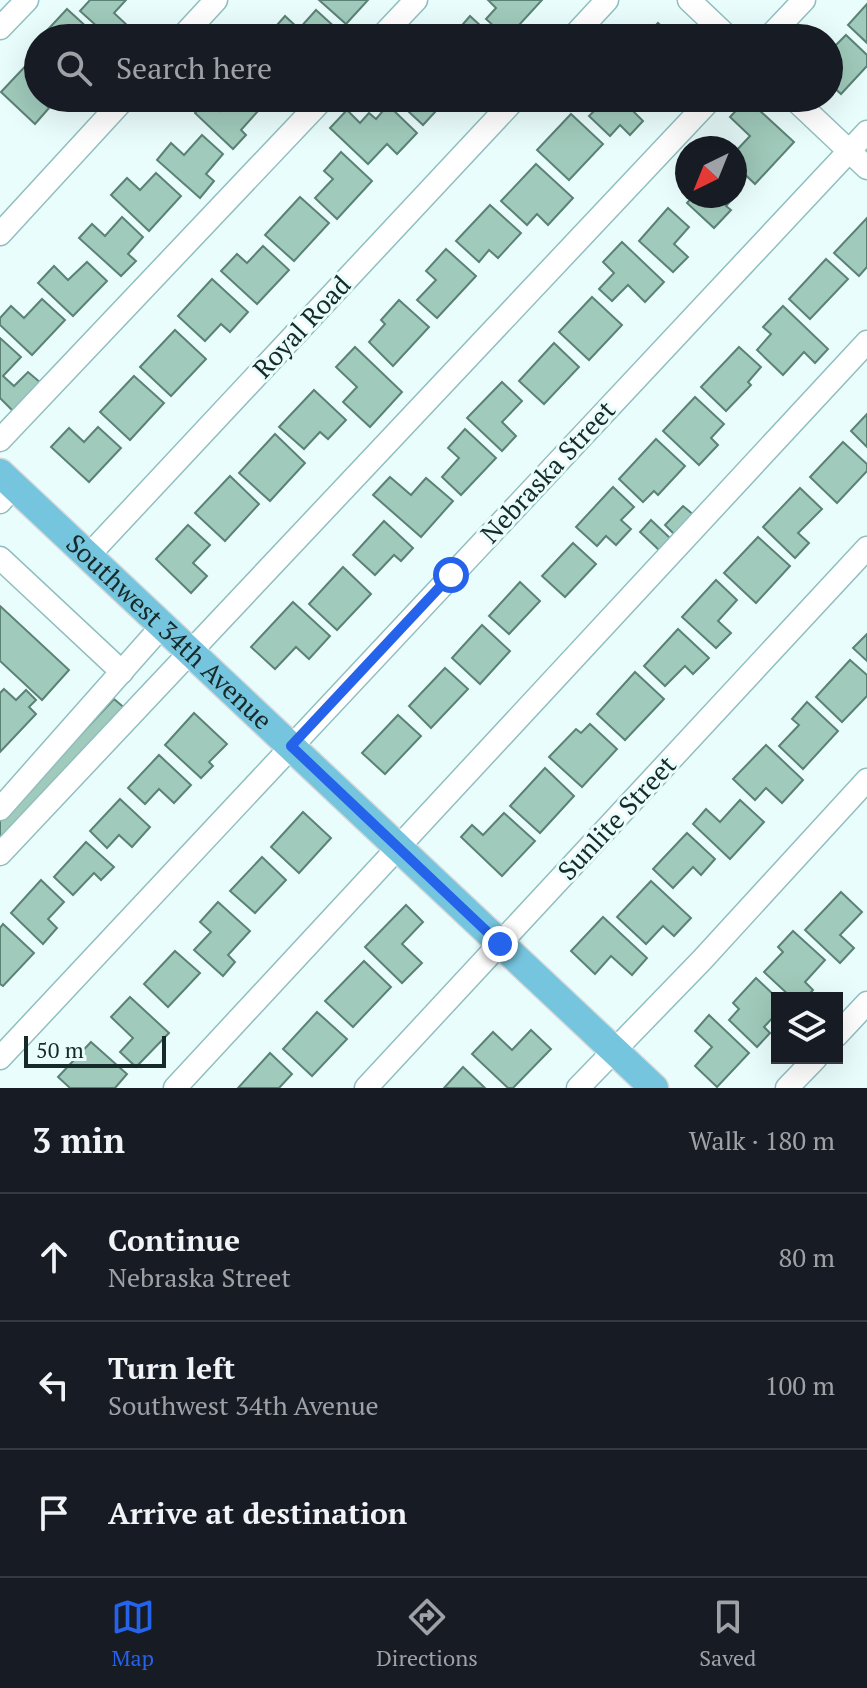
<!DOCTYPE html>
<html lang="en">
<head>
<meta charset="utf-8">
<style>
  :root { --surface:#171b24; --page:#242831; --text:#f1f3f6; --muted:#9ea1a6; --line:#363941; --accent:#2563eb }
  body { margin:0; font-family:"PT Serif",serif; background:var(--page); color:var(--text) }
  .controls { position:absolute; right:24px; bottom:24px; display:grid; overflow:hidden; border-radius:0px; box-shadow:0 8px 32px #0002 }
  .controls button { width:72px; height:72px; display:grid; place-items:center; padding:0; border:0; border-bottom:2px solid var(--line); background:var(--surface); color:var(--text); font:40px sans-serif }
  .compass { position:absolute; left:675px; top:136px; width:72px; height:72px; border-radius:50%; background:var(--surface); box-shadow:0 8px 32px #0002; rotate:223deg }
  .scale { position:absolute; left:24px; bottom:20px; width:142px; box-sizing:border-box; padding-left:8px; border:4px solid #172a2a; border-top:0; font-size:22px; line-height:28px; white-space:nowrap; color:#172a2a; -webkit-text-stroke:6px #eafdfd; paint-order:stroke }
  .stop { position:absolute; width:24px; height:24px; margin:-18px; border:6px solid #2563eb; border-radius:50%; background:#fff }
  .stop.end { background:#2563eb; border-color:#fff; box-shadow:0 2px 8px #0008 }
  .list { margin:0; padding:0; list-style:none }
  h2 { display:flex; justify-content:space-between; align-items:center; height:104px; margin:0; padding:0 32px; font-size:34px }
  h2 small { font-size:26px; font-weight:400; color:var(--muted) }
  .list li { display:grid; grid-template-columns:52px 1fr auto; gap:24px; align-items:center; box-sizing:border-box; height:128px; padding:0 32px; border-top:2px solid var(--line) }
  .list b { display:block; font-size:30px; white-space:nowrap }
  .list p { margin:0; font-size:26px; white-space:nowrap; color:var(--muted) }
  .list em { font-size:26px; font-style:normal; color:var(--muted) }
  .icon { flex:none; width:44px; height:44px; fill:none; stroke:currentColor; stroke-width:2; stroke-linecap:round; stroke-linejoin:round }
  .map { position:relative; flex:none; width:867px; height:1088px; overflow:hidden }
  .search { position:absolute; background:var(--surface); box-shadow:0 8px 32px #0002; left:24px; right:24px; top:24px; height:88px; display:flex; align-items:center; gap:20px; box-sizing:border-box; padding:0 28px; border-radius:44px; color:var(--muted); font-size:30px }
  .sheet { height:488px; background:var(--surface) }
  nav { display:flex; justify-content:space-around; align-items:center; box-sizing:border-box; height:112px; border-top:2px solid var(--line); background:var(--surface); font-size:22px; color:var(--muted) }
  nav a { display:grid; justify-items:center; gap:4px }
  nav .on { color:var(--accent) }
  .map>svg:first-child { display:block }
</style>
</head>
<body>
<div class="map">
<svg width="867" height="1088" viewBox="0 0 867 1088">
  <rect width="100%" height="100%" fill="#eafdfd"/>
  <g fill="#a0cabb" stroke="#5a8275" stroke-width="2">
    <polygon points="90,0 126,0 114,13 129,27 119,38 110,38 80,11"/>
    <polygon points="319,0 368,0 346,24"/>
    <polygon points="488,0 542,0 507,38 486,19 496,8"/>
    <polygon points="867,4 867,43 848,25"/>
    <polygon points="67,9 90,30 82,38 40,38"/>
    <polygon points="316,10 338,30 331,38 276,38 270,33 285,16 299,29"/>
    <polygon points="470,16 494,38 451,38"/>
    <polygon points="658,23 675,38 644,38"/>
    <polygon points="846,35 867,55 867,66 841,94 829,83 829,52"/>
    <polygon points="34,57 38,61 36,96 49,108 35,124 1,92"/>
    <polygon points="232,98 245,98 258,111 241,130 246,135 233,149 195,113 207,100 219,111"/>
    <polygon points="394,98 448,98 423,125"/>
    <polygon points="607,98 645,98 633,111 643,121 630,135 620,125 610,136 589,116"/>
    <polygon points="747,99 794,142 755,184 735,165 735,152 750,136 730,117"/>
    <polygon points="388,105 417,133 397,154 387,144 368,164 330,128 347,110 360,123 369,113 376,119"/>
    <polygon points="571,114 603,144 569,180 537,150"/>
    <polygon points="202,135 223,154 206,174 214,181 200,198 157,160 171,143 184,155"/>
    <polygon points="341,152 372,181 337,219 315,198 333,179 324,171"/>
    <polygon points="536,164 573,198 548,225 537,214 527,225 501,201"/>
    <polygon points="156,173 181,196 149,231 111,195 127,178 140,190"/>
    <polygon points="693,196 735,196 726,206 731,210 714,228 687,203"/>
    <polygon points="300,197 329,223 294,261 265,235"/>
    <polygon points="490,205 521,233 498,258 489,250 479,262 456,241"/>
    <polygon points="668,208 689,227 674,244 688,257 673,272 639,241"/>
    <polygon points="122,217 143,237 128,254 136,261 121,276 79,238 92,224 105,236"/>
    <polygon points="867,218 867,267 859,276 834,253"/>
    <polygon points="622,242 664,282 645,302 628,285 612,301 599,289 614,273 603,262"/>
    <polygon points="263,246 289,270 257,304 221,271 237,254 247,263"/>
    <polygon points="446,249 476,276 437,318 417,300 436,280 426,271"/>
    <polygon points="826,259 848,279 810,319 789,299"/>
    <polygon points="87,262 107,281 73,316 38,283 54,266 68,280"/>
    <polygon points="212,279 248,312 230,332 221,324 205,341 178,316"/>
    <polygon points="592,297 622,325 589,360 559,332"/>
    <polygon points="42,299 65,320 32,355 0,325 0,318 11,306 24,318"/>
    <polygon points="399,300 429,327 393,366 369,342 385,324 381,320"/>
    <polygon points="783,306 828,349 815,363 804,352 783,375 757,350 771,334 763,327"/>
    <polygon points="175,330 206,359 171,396 140,367"/>
    <polygon points="0,338 21,357 3,376 14,386 28,372 41,383 14,412 0,398"/>
    <polygon points="554,343 579,367 544,404 519,381"/>
    <polygon points="355,347 402,392 370,427 343,402 357,387 336,367"/>
    <polygon points="739,347 761,367 748,382 751,385 726,411 701,387"/>
    <polygon points="134,376 164,403 130,440 100,412"/>
    <polygon points="502,382 522,401 502,422 516,436 502,451 467,418"/>
    <polygon points="314,390 346,420 328,439 320,432 304,449 279,427"/>
    <polygon points="695,397 724,424 711,438 718,445 699,465 663,431"/>
    <polygon points="867,414 867,447 851,431"/>
    <polygon points="98,427 121,448 89,482 51,447 69,428 84,442"/>
    <polygon points="465,429 496,458 461,495 442,477 459,458 448,448"/>
    <polygon points="275,434 305,463 270,501 239,473"/>
    <polygon points="656,439 685,466 658,495 654,491 643,502 619,479"/>
    <polygon points="843,442 867,464 867,471 837,503 810,477"/>
    <polygon points="230,476 259,504 225,541 195,513"/>
    <polygon points="390,477 411,495 426,478 453,501 421,537 373,495"/>
    <polygon points="613,487 634,507 621,520 631,529 616,545 606,536 597,546 576,527"/>
    <polygon points="800,488 822,509 798,533 809,543 795,558 763,527"/>
    <polygon points="683,506 695,516 676,536 665,525"/>
    <polygon points="651,520 670,538 659,550 640,532"/>
    <polygon points="384,521 413,548 401,561 394,555 375,575 353,555"/>
    <polygon points="188,525 210,545 193,563 207,576 191,593 156,559"/>
    <polygon points="758,537 790,566 756,603 724,573"/>
    <polygon points="573,543 596,564 565,597 542,576"/>
    <polygon points="343,567 371,594 337,630 309,604"/>
    <polygon points="716,580 737,600 718,621 731,633 716,648 682,617"/>
    <polygon points="520,582 540,601 509,634 489,616"/>
    <polygon points="293,602 330,636 309,659 296,647 275,669 251,647"/>
    <polygon points="0,606 69,670 42,700 0,661"/>
    <polygon points="482,625 510,651 480,684 452,658"/>
    <polygon points="678,629 709,658 693,674 685,666 665,686 644,666"/>
    <polygon points="867,634 867,661 853,648"/>
    <polygon points="850,660 867,675 867,696 842,722 816,697"/>
    <polygon points="445,668 468,689 431,728 409,706"/>
    <polygon points="635,672 664,699 625,740 597,714"/>
    <polygon points="4,689 16,700 26,690 36,700 29,707 36,714 0,752 0,693"/>
    <polygon points="114,699 127,710 0,847 0,821"/>
    <polygon points="807,702 838,731 803,769 779,746 799,725 792,719"/>
    <polygon points="194,713 227,744 209,762 213,766 201,778 165,745"/>
    <polygon points="398,715 421,736 385,774 362,753"/>
    <polygon points="590,724 617,749 582,787 549,757 576,729 581,733"/>
    <polygon points="766,745 803,780 782,803 766,788 755,800 733,779"/>
    <polygon points="159,755 191,785 174,803 159,789 145,804 128,788"/>
    <polygon points="545,768 574,796 540,833 510,806"/>
    <polygon points="120,799 150,827 132,847 119,835 107,848 90,831"/>
    <polygon points="740,800 764,822 730,859 693,824 706,809 720,822"/>
    <polygon points="303,812 331,838 299,873 271,847"/>
    <polygon points="504,813 535,841 502,876 461,837 472,825 483,835"/>
    <polygon points="687,833 715,859 701,875 693,867 673,888 653,869"/>
    <polygon points="86,842 114,867 101,880 94,873 73,895 54,877"/>
    <polygon points="262,857 286,880 255,913 230,891"/>
    <polygon points="41,880 64,902 48,919 57,928 43,944 11,913"/>
    <polygon points="651,881 691,918 674,936 663,926 646,944 617,917"/>
    <polygon points="841,892 862,912 840,935 854,948 840,963 805,930"/>
    <polygon points="218,902 250,931 228,955 235,962 223,976 194,950 211,932 200,922"/>
    <polygon points="406,905 423,922 402,944 422,963 402,983 365,947"/>
    <polygon points="603,917 647,958 632,975 611,956 595,974 571,951"/>
    <polygon points="3,924 34,953 3,986 0,984 0,928"/>
    <polygon points="793,931 825,960 805,982 813,990 806,998 792,998 764,972 783,952 778,947"/>
    <polygon points="175,951 200,973 168,1007 144,984"/>
    <polygon points="364,961 391,987 353,1027 325,1001"/>
    <polygon points="756,978 777,998 777,1013 764,1027 770,1033 757,1047 729,1020 739,1009 733,1003"/>
    <polygon points="130,997 169,1033 136,1067 120,1052 133,1038 111,1017"/>
    <polygon points="317,1012 347,1039 312,1076 283,1049"/>
    <polygon points="709,1015 749,1053 717,1087 695,1066 712,1047 695,1031"/>
    <polygon points="531,1030 551,1049 513,1088 508,1088 472,1054 493,1032 512,1050"/>
    <polygon points="91,1042 127,1074 115,1088 70,1088 58,1077"/>
    <polygon points="270,1053 292,1074 279,1088 238,1088"/>
    <polygon points="463,1067 485,1088 444,1088"/>
  </g>
  <g fill="none" stroke-linecap="round" stroke-linejoin="round">
    <g stroke="#91bfc1" stroke-width="25">
      <g id="minor">
        <polyline points="689,0 729,38"/>
        <polyline points="0,28 27,0"/>
        <polyline points="181,38 216,0"/>
        <polyline points="380,38 416,0"/>
        <polyline points="572,38 607,0"/>
        <polyline points="768,38 804,0"/>
        <polyline points="793,98 867,168"/>
        <polyline points="0,234 125,98"/>
        <polyline points="0,440 324,98"/>
        <polyline points="0,502 14,486"/>
        <polyline points="88,556 516,98"/>
        <polyline points="0,558 122,672"/>
        <polyline points="0,809 162,626"/>
        <polyline points="0,854 712,98"/>
        <polyline points="837,1035 867,1003"/>
        <polyline points="0,1058 867,132"/>
        <polyline points="175,1088 867,342"/>
        <polyline points="366,1088 867,548"/>
        <polyline points="578,1088 702,960 867,780"/>
        <polyline points="787,1088 816,1058"/>
      </g>
    </g>
    <g stroke="#d5d9d9" stroke-width="31">
      <g id="major">
        <path id="s1" d="M0 473 654 1088"/>
      </g>
    </g>
    <use href="#minor" stroke="#fff" stroke-width="22"/>
    <use href="#major" stroke="#76c5df" stroke-width="28"/>
  </g>
  <g fill="none" stroke-linecap="round" stroke-linejoin="round">
    <polyline stroke="#2563eb" stroke-width="10" points="451,575 291,746 500,944"/>
  </g>
  <g text-anchor="middle" stroke-width="6" stroke-linejoin="round" paint-order="stroke">
    <g font-size="26" fill="#172a2a" stroke="#eafdfd">
      <text transform="translate(302 327) rotate(-47)" y="9">Royal Road</text>
      <text transform="translate(548 472) rotate(-47)" y="9">Nebraska Street</text>
      <text dy="9" stroke="none"><textPath href="#s1" startOffset="232">Southwest 34th Avenue</textPath></text>
      <text transform="translate(617 818) rotate(-47)" y="9">Sunlite Street</text>
    </g>
  </g>
</svg>
<div class="controls">
<button><svg class="icon" aria-label="layers" viewBox="0 0 24 24"><path d="M12 4l9 5-9 5-9-5zM3 14l9 5 9-5"/></svg></button>
</div>
<svg class="compass" viewBox="-18 -18 36 36"><path d="M0-13l5 13h-10z" fill="#e53935"/><path d="M0 13l5-13h-10z" fill="#9ea1a6"/></svg>
<div class="scale">50 m</div>
<div class="stop" style="left:451px;top:575px"></div>
<div class="stop end" style="left:500px;top:944px"></div>
<div class="search"><svg class="icon" aria-label="search" viewBox="0 0 24 24"><circle cx="10" cy="10" r="6"/><path d="M15 15l6 6"/></svg>Search here</div>
</div>
<section class="sheet">
<h2>3 min<small>Walk · 180 m</small></h2>
<ul class="list">
<li><svg class="icon" aria-label="ahead" viewBox="0 0 24 24"><path d="M12 20V5M6 11l6-6 6 6"/></svg><div><b>Continue</b><p>Nebraska Street</p></div><em>80 m</em></li>
<li><svg class="icon" aria-label="left" viewBox="0 0 24 24"><path d="M17 20v-9H6M10 6l-5 5 5 5"/></svg><div><b>Turn left</b><p>Southwest 34th Avenue</p></div><em>100 m</em></li>
<li><svg class="icon" aria-label="arrive" viewBox="0 0 24 24"><path d="M6 21V4h12l-3 4 3 4H6"/></svg><div><b>Arrive at destination</b></div></li>
</ul>
</section>
<nav>
<a class="on"><svg class="icon" aria-label="map" viewBox="0 0 24 24"><path d="M3 6l6-2 6 2 6-2v14l-6 2-6-2-6 2zM9 4v14M15 6v14"/></svg>Map</a>
<a><svg class="icon" aria-label="directions" viewBox="0 0 24 24"><path d="M12 3l9 9-9 9-9-9zM9 14v-3h6M13 9l2 2-2 2"/></svg>Directions</a>
<a><svg class="icon" aria-label="saved" viewBox="0 0 24 24"><path d="M7 4h10v16l-5-4-5 4z"/></svg>Saved</a>
</nav>
</body>
</html>
